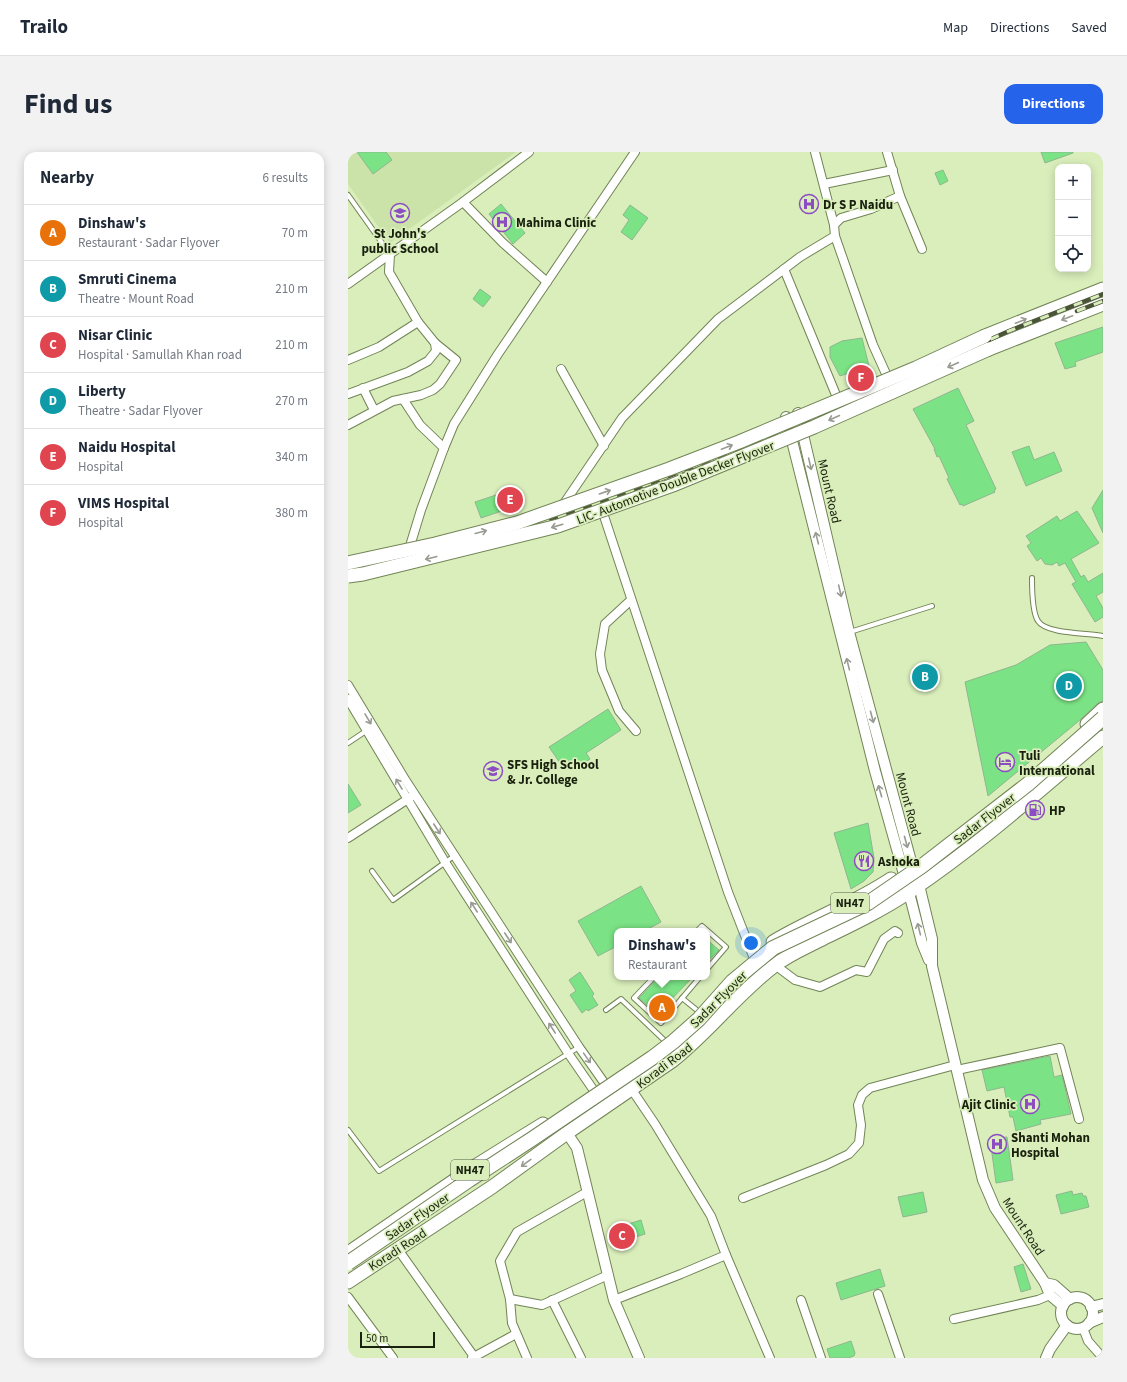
<!DOCTYPE html>
<html lang="en">
<head>
<meta charset="utf-8">
<style>
  :root { --surface:#fff; --page:#f2f2f3; --text:#1f2937; --muted:#747a83; --line:#e0e1e3; --accent:#2563eb }
  body { margin:0; font-family:"Source Sans 3",sans-serif; background:var(--page); color:var(--text) }
  .controls { position:absolute; right:12px; top:12px; display:grid; overflow:hidden; border-radius:8px; box-shadow:0 2px 10px #0003 }
  .controls button { width:36px; height:36px; display:grid; place-items:center; padding:0; border:0; border-bottom:1px solid var(--line); background:var(--surface); color:var(--text); font:20px sans-serif }
  .scale { position:absolute; left:12px; bottom:10px; width:75px; box-sizing:border-box; padding-left:4px; border:2px solid #19200d; border-top:0; font-size:11px; line-height:14px; white-space:nowrap; color:#19200d; -webkit-text-stroke:3px #d9eebb; paint-order:stroke }
  .you { position:absolute; left:403px; top:791px; width:14px; height:14px; margin:-10px; border:3px solid #fff; border-radius:50%; background:#1a73e8; box-shadow:0 0 0 6px #1a73e833 }
  .badge { display:grid; place-items:center; width:26px; height:26px; border-radius:50%; background:var(--accent); color:#fff; font-size:13px; font-weight:700 }
  .pin { position:absolute; translate:-50% -50%; border:2px solid #fff; box-shadow:0 1px 4px #0006 }
  .popup { position:absolute; left:266px; top:776px; width:96px; height:52px; box-sizing:border-box; display:grid; place-content:center; border-radius:8px; background:var(--surface); filter:drop-shadow(0 1px 3px #0005); font-size:13px; white-space:nowrap; color:var(--muted) }
  .popup b { font-size:15px; color:var(--text) }
  .popup::after { content:''; position:absolute; left:50%; top:100%; margin-left:-8px; border:8px solid transparent; border-top-color:var(--surface) }
  .list { margin:0; padding:0; list-style:none }
  h2 { display:flex; justify-content:space-between; align-items:center; height:52px; margin:0; padding:0 16px; font-size:17px }
  h2 small { font-size:13px; font-weight:400; color:var(--muted) }
  .list li { display:grid; grid-template-columns:26px 1fr auto; gap:12px; align-items:center; box-sizing:border-box; height:56px; padding:0 16px; border-top:1px solid var(--line) }
  .list b { display:block; font-size:15px; white-space:nowrap }
  .list p { margin:0; font-size:13px; white-space:nowrap; color:var(--muted) }
  .list em { font-size:13px; font-style:normal; color:var(--muted) }
  .icon { flex:none; width:22px; height:22px; fill:none; stroke:currentColor; stroke-width:2; stroke-linecap:round; stroke-linejoin:round }
  .map { position:relative; flex:none; width:755px; height:1206px; overflow:hidden; border-radius:12px }
  header { display:flex; align-items:center; gap:24px; box-sizing:border-box; height:56px; padding:0 20px; background:var(--surface); border-bottom:1px solid var(--line) }
  header strong { font-size:19px }
  nav { display:flex; gap:22px; margin-inline-start:auto; font-size:14px }
  .intro { display:flex; align-items:center; justify-content:space-between; box-sizing:border-box; height:96px; padding:0 24px }
  h1 { margin:0; font-size:28px }
  .button { padding:10px 18px; border-radius:12px; background:var(--accent); color:#fff; font-size:14px; font-weight:700 }
  main { display:flex; gap:24px; padding:0 24px }
  aside { flex:1; background:var(--surface); border-radius:12px; box-shadow:0 2px 10px #0003 }
  .map>svg:first-child { display:block }
</style>
</head>
<body>
<header>
<strong>Trailo</strong>
<nav><a>Map</a><a>Directions</a><a>Saved</a></nav>
</header>
<div class="intro"><h1>Find us</h1><a class="button">Directions</a></div>
<main>
<aside>
<h2>Nearby<small>6 results</small></h2>
<ul class="list">
<li><span class="badge" style="background:#e8710a">A</span><div><b>Dinshaw's</b><p>Restaurant · Sadar Flyover</p></div><em>70 m</em></li>
<li><span class="badge" style="background:#0f9aa8">B</span><div><b>Smruti Cinema</b><p>Theatre · Mount Road</p></div><em>210 m</em></li>
<li><span class="badge" style="background:#e0444e">C</span><div><b>Nisar Clinic</b><p>Hospital · Samullah Khan road</p></div><em>210 m</em></li>
<li><span class="badge" style="background:#0f9aa8">D</span><div><b>Liberty</b><p>Theatre · Sadar Flyover</p></div><em>270 m</em></li>
<li><span class="badge" style="background:#e0444e">E</span><div><b>Naidu Hospital</b><p>Hospital</p></div><em>340 m</em></li>
<li><span class="badge" style="background:#e0444e">F</span><div><b>VIMS Hospital</b><p>Hospital</p></div><em>380 m</em></li>
</ul>
</aside>
<div class="map">
<svg width="755" height="1206" viewBox="0 0 755 1206">
  <rect width="100%" height="100%" fill="#d9eebb"/>
  <polygon fill="#cbe2a9" points="0,0 168,0 42,91 0,32"/>
  <g fill="#7be385" stroke="#8eb68f">
    <polygon points="9,0 38,0 44,8 25,22"/>
    <polygon points="693,0 725,0 725,1 697,11"/>
    <polygon points="595,18 600,29 592,33 587,21"/>
    <polygon points="153,52 177,81 165,92 141,62"/>
    <polygon points="282,53 300,66 284,88 273,80 281,68 275,63"/>
    <polygon points="132,137 143,145 135,155 125,147"/>
    <polygon points="755,175 755,200 727,210 728,214 717,217 707,191"/>
    <polygon points="514,186 521,214 492,224 482,205 482,195 494,189"/>
    <polygon points="610,236 626,269 618,273 648,337 646,338 647,340 615,354 614,352 612,353 599,327 601,326 591,304 589,305 586,297 587,297 565,257"/>
    <polygon points="681,294 686,308 706,300 714,319 678,334 664,300"/>
    <polygon points="169,336 174,352 133,366 127,350"/>
    <polygon points="755,338 755,381 744,356"/>
    <polygon points="729,359 751,391 723,407 733,425 736,423 740,430 755,421 755,440 748,444 755,456 755,465 747,470 724,432 728,430 717,411 711,414 709,410 704,413 697,412 693,406 689,409 679,394 683,391 678,384 709,364 712,369"/>
    <polygon points="738,490 755,518 755,549 750,551 732,568 640,644 617,530 668,513 702,493"/>
    <polygon points="260,557 273,578 238,601 242,607 229,616 224,608 214,614 201,595"/>
    <polygon points="0,632 13,653 0,661"/>
    <polygon points="520,671 526,706 525,720 516,729 503,737 486,681"/>
    <polygon points="293,734 313,770 296,779 269,779 269,794 250,804 230,769"/>
    <polygon points="359,788 371,798 359,810"/>
    <polygon points="232,820 246,842 244,844 250,853 240,859 239,857 234,861 222,843 228,839 221,828"/>
    <polygon points="311,825 345,825 309,862 291,846"/>
    <polygon points="702,904 706,925 714,923 723,962 692,968 693,972 668,979 665,965 662,965 656,935 639,939 634,918"/>
    <polygon points="659,985 665,1028 648,1031 642,987"/>
    <polygon points="724,1039 725,1043 734,1041 735,1044 738,1044 741,1055 713,1062 708,1043"/>
    <polygon points="575,1040 579,1060 555,1065 550,1045"/>
    <polygon points="293,1068 297,1082 265,1092 261,1078"/>
    <polygon points="675,1112 683,1137 673,1140 666,1115"/>
    <polygon points="532,1117 537,1134 493,1148 488,1131"/>
    <polygon points="503,1189 507,1201 506,1204 500,1206 482,1206 479,1197"/>
  </g>
  <g fill="none" stroke-linecap="round" stroke-linejoin="round">
    <g stroke="#728456" stroke-width="6">
      <g id="service">
        <polyline points="0,43 42,102"/>
        <path d="M684 426C684 436 684 460 690 469 698 482 740 481 755 484"/>
        <polyline points="502,480 584,454"/>
        <polyline points="0,591 18,579"/>
        <polyline points="24,719 45,748 106,704"/>
        <polyline points="349,779 354,774 378,795 359,817"/>
        <polyline points="306,825 286,846 313,871 352,825"/>
        <polyline points="334,846 350,859"/>
        <polyline points="258,858 273,847 317,889"/>
        <polyline points="0,978 31,1019 231,895"/>
      </g>
    </g>
    <g stroke="#728456" stroke-width="10">
      <g id="minor">
        <polyline points="467,0 486,73"/>
        <polyline points="539,0 552,44 523,57 493,66 486,73 487,84 525,193 539,224"/>
        <polyline points="476,32 545,18"/>
        <polyline points="552,44 574,97"/>
        <polyline points="115,50 155,91 199,130"/>
        <polyline points="436,117 488,243"/>
        <polyline points="0,132 115,50 181,0"/>
        <polyline points="0,208 31,195 70,170 41,120 42,102"/>
        <polyline points="213,217 256,294"/>
        <polyline points="15,236 26,258"/>
        <polyline points="0,242 60,220 80,209 88,199 87,191 70,170"/>
        <polyline points="55,247 72,273 96,296"/>
        <polyline points="0,273 45,249 73,243 85,238 92,232 108,208 87,191"/>
        <polyline points="217,350 274,266 370,167 452,105 487,84"/>
        <polyline points="255,361 380,740 405,804"/>
        <polyline points="62,400 62,394 73,358 96,296 106,272 150,202 287,0"/>
        <polyline points="283,448 257,472 252,502 254,518 271,559 288,579"/>
        <polyline points="0,533 58,629 231,895 262,939"/>
        <polyline points="0,547 97,710 220,901 251,946"/>
        <polyline points="0,686 63,645"/>
        <polyline points="427,813 447,828 472,835 508,818 519,820 536,787 547,779 550,781"/>
        <polyline points="609,918 712,896 731,967"/>
        <polyline points="395,1046 478,1013 501,1002 511,991 513,973 510,953 514,943 522,936 607,913"/>
        <polyline points="49,1096 127,1206"/>
        <polyline points="378,1103 422,1206"/>
        <polyline points="530,1142 552,1206"/>
        <polyline points="0,1145 45,1206"/>
        <polyline points="162,1147 194,1153 260,1123"/>
        <polyline points="204,1148 233,1206"/>
        <polyline points="266,1148 333,1122 378,1103 363,1064 307,972 284,938"/>
        <polyline points="453,1148 473,1206"/>
        <polyline points="606,1167 690,1148 702,1143"/>
        <polyline points="735,1176 740,1189 755,1206"/>
        <polyline points="124,1206 168,1182"/>
        <polyline points="179,1206 164,1171 162,1147 152,1109 169,1080 239,1040"/>
      </g>
    </g>
    <g stroke="#728456" stroke-width="12">
      <g id="tertiary">
        <polyline points="450,261 501,480 564,713 571,733 584,787 584,814 635,1028 647,1056 697,1131 702,1143 715,1154"/>
        <polyline points="438,265 527,619 559,733 574,791 581,808"/>
        <polyline points="219,981 229,996 266,1148 291,1206"/>
        <polyline points="697,1131 706,1133 722,1147"/>
        <circle cx="729" cy="1161" r="16"/>
        <polyline points="743,1155 755,1152"/>
        <polyline points="741,1171 755,1165"/>
        <polyline points="698,1206 702,1197 719,1173"/>
      </g>
    </g>
    <g stroke="#728456" stroke-width="15">
      <g id="primary">
        <polyline points="637,184 755,137"/>
        <polyline points="641,197 755,152"/>
        <polyline points="739,572 755,557"/>
        <path d="M425 790C463 767 506 752 543 727"/>
        <polyline points="0,1101 129,1013 195,972"/>
        <path d="M0 1130 144 1035 219 981 324 909C361 880 389 842 426 814 441 802 459 795 476 786 505 772 534 758 561 740 630 694 692 638 755 585"/>
      </g>
    </g>
    <use href="#service" stroke="#fff" stroke-width="4"/>
    <use href="#minor" stroke="#fff" stroke-width="8"/>
    <use href="#tertiary" stroke="#fff" stroke-width="10"/>
    <use href="#primary" stroke="#fff" stroke-width="13"/>
    <g stroke="#4a5439" stroke-width="4.5">
      <g id="rail">
        <polyline points="729,159 755,149"/>
        <polyline points="344,322 411,296 598,214"/>
        <polyline points="0,416 88,398 155,381 220,362 272,343 409,290 579,216 661,179 755,142"/>
      </g>
    </g>
    <use href="#rail" stroke="#d9eebb" stroke-width="3" stroke-dasharray="9" stroke-linecap="butt"/>
    <g stroke="#728456" stroke-width="15" stroke-linecap="butt">
      <g id="primary-bridge">
        <polyline points="0,411 87,392 169,371 321,317 391,290 568,216 637,184"/>
        <polyline points="0,424 15,422 210,374 325,333 466,275 641,197"/>
      </g>
    </g>
    <g stroke="#728456" stroke-width="16" stroke-linecap="butt">
      <polyline id="trunk-bridge" points="0,1111 121,1028 184,987 304,906 325,890 351,867 384,830 425,796 520,751 574,714 680,632 755,566"/>
    </g>
    <use href="#primary-bridge" stroke="#fff" stroke-width="13"/>
    <use href="#trunk-bridge" stroke="#fff" stroke-width="14"/>
  </g>
  <defs><path id="oneway-shaft" d="M-6 0H5M1.5-3L5.5 0L1.5 3" fill="none" stroke-width="1.6" stroke-linecap="round" stroke-linejoin="round"/></defs>
  <g stroke="#989b92">
    <use href="#oneway-shaft" transform="translate(719 166) rotate(159)"/>
    <use href="#oneway-shaft" transform="translate(673 169) rotate(-22)"/>
    <use href="#oneway-shaft" transform="translate(605 213) rotate(156)"/>
    <use href="#oneway-shaft" transform="translate(486 266) rotate(156)"/>
    <use href="#oneway-shaft" transform="translate(379 295) rotate(-21)"/>
    <use href="#oneway-shaft" transform="translate(462 312) rotate(77)"/>
    <use href="#oneway-shaft" transform="translate(257 340) rotate(-19)"/>
    <use href="#oneway-shaft" transform="translate(209 374) rotate(164)"/>
    <use href="#oneway-shaft" transform="translate(133 380) rotate(-15)"/>
    <use href="#oneway-shaft" transform="translate(469 386) rotate(-104)"/>
    <use href="#oneway-shaft" transform="translate(83 406) rotate(166)"/>
    <use href="#oneway-shaft" transform="translate(492 439) rotate(77)"/>
    <use href="#oneway-shaft" transform="translate(500 512) rotate(-104)"/>
    <use href="#oneway-shaft" transform="translate(524 565) rotate(75)"/>
    <use href="#oneway-shaft" transform="translate(20 567) rotate(59)"/>
    <use href="#oneway-shaft" transform="translate(51 632) rotate(-121)"/>
    <use href="#oneway-shaft" transform="translate(532 639) rotate(-106)"/>
    <use href="#oneway-shaft" transform="translate(89 677) rotate(57)"/>
    <use href="#oneway-shaft" transform="translate(558 690) rotate(75)"/>
    <use href="#oneway-shaft" transform="translate(126 755) rotate(-123)"/>
    <use href="#oneway-shaft" transform="translate(571 777) rotate(-104)"/>
    <use href="#oneway-shaft" transform="translate(160 786) rotate(57)"/>
    <use href="#oneway-shaft" transform="translate(204 876) rotate(-123)"/>
    <use href="#oneway-shaft" transform="translate(239 906) rotate(55)"/>
    <use href="#oneway-shaft" transform="translate(178 1011) rotate(144)"/>
  </g>
  <defs>
    <g id="hospital-ring" transform="scale(1)"><circle r="9.5" fill="#d9eebb" stroke="#8c4dc3" stroke-width="1.5"/><path d="M-5-5h3v3.5h4V-5h3V5h-3V1.5h-4V5h-3Z" fill="#8c4dc3"/></g>
    <g id="school-ring" transform="scale(1)"><circle r="9.5" fill="#d9eebb" stroke="#8c4dc3" stroke-width="1.5"/><path d="M0-5L7-2L0 1L-7-2ZM-4 1L0 2.5L4 1V4Q0 6-4 4Z" fill="#8c4dc3"/></g>
    <g id="hotel-ring" transform="scale(1)"><circle r="9.5" fill="#d9eebb" stroke="#8c4dc3" stroke-width="1.5"/><path d="M-6-4.5h1.5V1H6V5H4.5V3h-9V5H-6ZM-4 0a1.8 1.8 0 1 1 3.6 0ZM.5 0V-2.5h3Q6-2.5 6 0Z" fill="#8c4dc3"/></g>
    <g id="fuel-ring" transform="scale(1)"><circle r="9.5" fill="#d9eebb" stroke="#8c4dc3" stroke-width="1.5"/><path d="M-5.5-6h7V0h2V4h1.3V-2.5L3-4.5l.8-.8L6-3V5H2.5V1h-1V6h-7ZM-4.2-4.7v3.2H.2V-4.7Z" fill="#8c4dc3"/></g>
    <g id="restaurant-ring" transform="scale(1)"><circle r="9.5" fill="#d9eebb" stroke="#8c4dc3" stroke-width="1.5"/><path d="M-5-6h1v4h1v-4h1v4h1v-4h1v5L-1.5 .5V6h-2V.5L-5-1ZM5-6V6H3V1.5H1.5Q1.5-4 5-6Z" fill="#8c4dc3"/></g>
  </defs>
  <g fill-rule="evenodd">
    <use href="#hospital-ring" x="461" y="52"/>
    <use href="#school-ring" x="52" y="61"/>
    <use href="#hospital-ring" x="154" y="70"/>
    <use href="#hotel-ring" x="657" y="610"/>
    <use href="#school-ring" x="145" y="619"/>
    <use href="#fuel-ring" x="687" y="658"/>
    <use href="#restaurant-ring" x="516" y="709"/>
    <use href="#hospital-ring" x="682" y="952"/>
    <use href="#hospital-ring" x="649" y="992"/>
  </g>
  <g text-anchor="middle" stroke-width="3.5" stroke-linejoin="round" paint-order="stroke">
    <g fill="#d9eebb" stroke="#535e41" stroke-width="1">
      <rect x="483" y="741" width="38" height="20" rx="3"/>
      <rect x="103" y="1008" width="38" height="20" rx="3"/>
    </g>
    <g font-size="12" font-weight="bold" fill="#19200d">
      <text x="502" y="755">NH47</text>
      <text x="122" y="1022">NH47</text>
    </g>
    <g font-size="13" font-weight="bold" fill="#19200d" stroke="#d9eebb" text-anchor="start">
      <text x="475" y="57">Dr S P Naidu</text>
      <text x="168" y="75">Mahima Clinic</text>
      <text x="52" y="86" text-anchor="middle">St John's<tspan x="52" dy="15">public School</tspan></text>
      <text x="671" y="608">Tuli<tspan x="671" dy="15">International</tspan></text>
      <text x="159" y="617">SFS High School<tspan x="159" dy="15">&amp; Jr. College</tspan></text>
      <text x="701" y="663">HP</text>
      <text x="530" y="714">Ashoka</text>
      <text x="668" y="957" text-anchor="end">Ajit Clinic</text>
      <text x="663" y="990">Shanti Mohan<tspan x="663" dy="15">Hospital</tspan></text>
    </g>
    <g font-size="13" fill="#19200d" stroke="#d9eebb">
      <text transform="translate(327 330) rotate(-21)" y="5">LIC- Automotive Double Decker Flyover</text>
      <text transform="translate(482 339) rotate(77)" y="5">Mount Road</text>
      <text transform="translate(561 652) rotate(75)" y="5">Mount Road</text>
      <text transform="translate(636 666) rotate(-38)" y="5">Sadar Flyover</text>
      <text transform="translate(370 847) rotate(-45)" y="5">Sadar Flyover</text>
      <text transform="translate(316 913) rotate(-37)" y="5">Koradi Road</text>
      <text transform="translate(69 1064) rotate(-34)" y="5">Sadar Flyover</text>
      <text transform="translate(676 1074) rotate(57)" y="5">Mount Road</text>
      <text transform="translate(49 1097) rotate(-33)" y="5">Koradi Road</text>
    </g>
  </g>
</svg>
<div class="controls">
<button>+</button>
<button>−</button>
<button><svg class="icon" aria-label="locate" viewBox="0 0 24 24"><circle cx="12" cy="12" r="6"/><path d="M12 2v4M12 18v4M2 12h4M18 12h4"/></svg></button>
</div>
<div class="scale">50 m</div>
<div class="you"></div>
<div class="pin badge" style="left:314px;top:856px;background:#e8710a">A</div>
<div class="popup"><b>Dinshaw's</b>Restaurant</div>
<div class="pin badge" style="left:577px;top:525px;background:#0f9aa8">B</div>
<div class="pin badge" style="left:274px;top:1084px;background:#e0444e">C</div>
<div class="pin badge" style="left:721px;top:534px;background:#0f9aa8">D</div>
<div class="pin badge" style="left:162px;top:348px;background:#e0444e">E</div>
<div class="pin badge" style="left:513px;top:226px;background:#e0444e">F</div>
</div>
</main>
</body>
</html>
